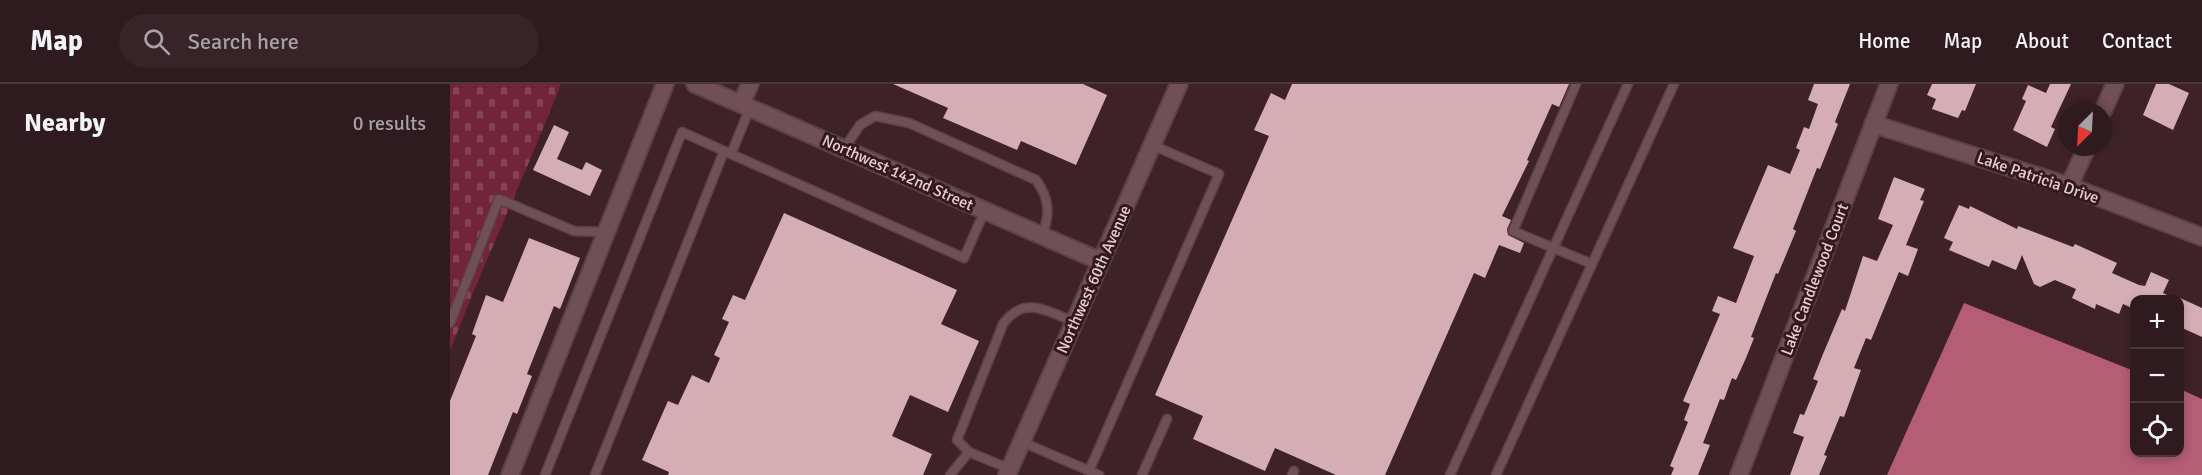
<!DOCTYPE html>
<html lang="en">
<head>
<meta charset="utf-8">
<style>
  :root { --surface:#2f1a1f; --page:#372328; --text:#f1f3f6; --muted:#a7a1a4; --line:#4a383d }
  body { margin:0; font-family:Signika,sans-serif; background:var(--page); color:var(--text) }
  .controls { position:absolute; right:18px; bottom:18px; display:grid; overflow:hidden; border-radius:12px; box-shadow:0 3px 9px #0003 }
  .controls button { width:54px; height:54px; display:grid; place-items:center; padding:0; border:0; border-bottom:2px solid var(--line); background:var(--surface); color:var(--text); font:30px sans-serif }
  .compass { position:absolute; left:1608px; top:18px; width:54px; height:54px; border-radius:50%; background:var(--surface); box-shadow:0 3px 9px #0003; rotate:204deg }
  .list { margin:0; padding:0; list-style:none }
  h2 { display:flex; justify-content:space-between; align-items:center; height:78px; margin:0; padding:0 24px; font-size:26px }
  h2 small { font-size:20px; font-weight:400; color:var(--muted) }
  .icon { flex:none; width:33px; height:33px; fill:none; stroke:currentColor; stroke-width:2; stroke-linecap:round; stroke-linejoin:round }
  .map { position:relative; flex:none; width:1752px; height:391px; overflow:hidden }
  header { display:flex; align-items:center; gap:36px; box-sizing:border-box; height:84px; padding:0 30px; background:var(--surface); border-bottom:2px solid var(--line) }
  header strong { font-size:28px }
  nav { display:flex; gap:33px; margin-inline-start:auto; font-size:21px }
  .search { width:420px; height:54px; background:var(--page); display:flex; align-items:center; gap:15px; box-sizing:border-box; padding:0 21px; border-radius:33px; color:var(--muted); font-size:22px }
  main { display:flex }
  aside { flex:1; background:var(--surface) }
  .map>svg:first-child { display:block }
</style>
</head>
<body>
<header>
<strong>Map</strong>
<div class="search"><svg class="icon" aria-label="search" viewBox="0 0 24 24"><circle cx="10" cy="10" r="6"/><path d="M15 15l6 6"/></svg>Search here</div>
<nav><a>Home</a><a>Map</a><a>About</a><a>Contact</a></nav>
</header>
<main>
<aside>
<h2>Nearby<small>0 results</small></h2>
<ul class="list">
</ul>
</aside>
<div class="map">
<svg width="1752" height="391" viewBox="0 0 1752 391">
  <defs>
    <pattern id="cemetery-stones" width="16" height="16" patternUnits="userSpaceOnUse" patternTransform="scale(1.5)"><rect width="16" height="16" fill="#71243c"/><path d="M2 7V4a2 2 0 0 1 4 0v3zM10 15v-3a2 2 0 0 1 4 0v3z" fill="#854357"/></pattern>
  </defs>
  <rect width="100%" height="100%" fill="#3f2229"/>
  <path fill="url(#cemetery-stones)" d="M0 0H111C76 90 34 177 0 267Z"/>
  <polygon fill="#b45d75" points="1514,219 1684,287 1684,368 1730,368 1730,305 1752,315 1752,391 1437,391"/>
  <g fill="#d4adb5">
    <polygon points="443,0 633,0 657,11 626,81 571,57 567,66 493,34 498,24"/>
    <polygon points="842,0 1119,0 1109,23 1102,20 1077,76 1079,77 1052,132 1061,136 1057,145 1058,151 1074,159 1070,169 1049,161 1035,194 1024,189 935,391 886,391 825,364 815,387 743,355 753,332 705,311 819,52 804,46 821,9 835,16"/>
    <polygon points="1364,0 1400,0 1385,38 1388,40 1370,85 1367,84 1343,145 1346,147 1328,190 1326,189 1301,253 1304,254 1296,274 1286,296 1282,294 1274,316 1270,315 1253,359 1260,361 1248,391 1221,391 1224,384 1220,382 1238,338 1234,336 1240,320 1233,317 1270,230 1262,227 1268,212 1286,219 1304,172 1283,164 1318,81 1340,90 1350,66 1346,64 1354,43 1359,45 1368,20 1358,16"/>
    <polygon points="1482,0 1526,0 1515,27 1512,26 1508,34 1482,25 1486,15 1477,11"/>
    <polygon points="1600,0 1621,0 1601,43 1605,45 1597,63 1563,46 1576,17 1572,15 1578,1 1596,9"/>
    <polygon points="1706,0 1719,0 1739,9 1723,46 1693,31"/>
    <polygon points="104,41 119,48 107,75 132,86 136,78 152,86 140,112 83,86"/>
    <polygon points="1444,93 1475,105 1470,116 1474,117 1456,161 1468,165 1458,192 1449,188 1421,256 1416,254 1404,284 1411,286 1394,333 1390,332 1374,371 1377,372 1369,391 1340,391 1354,353 1343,349 1350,330 1354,331 1368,297 1363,295 1373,270 1392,225 1395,227 1413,172 1427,177 1443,141 1428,135"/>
    <polygon points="1509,121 1519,125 1520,122 1567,145 1568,142 1623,163 1625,160 1667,179 1662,189 1689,201 1695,202 1701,188 1719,196 1713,209 1727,216 1684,216 1684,225 1673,220 1669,230 1646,220 1645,225 1622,214 1626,205 1605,196 1590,203 1584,200 1572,171 1566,186 1542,176 1539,183 1499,166 1503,158 1494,154"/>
    <polygon points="334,129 507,206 491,240 529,257 498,328 460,311 442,352 482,370 473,391 218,391 219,388 192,376 218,317 228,321 242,291 259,299 270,274 264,271 279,238 272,235 283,211 295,216"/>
    <polygon points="79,154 130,174 110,225 104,222 77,290 82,292 67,330 63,328 38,391 0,391 0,317 26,252 22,250 36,211 53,218"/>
    <polygon points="1730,214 1752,224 1752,253 1730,243"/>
  </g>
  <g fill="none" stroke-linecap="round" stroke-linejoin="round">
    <g stroke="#5a4148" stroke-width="11">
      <g id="service">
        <polyline points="1126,0 1063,147 1142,180"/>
        <polyline points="300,24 281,70 514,174 535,126"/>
        <path d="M394 65 410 41 425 32 459 39 586 96C600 115 600 131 592 152"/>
        <polyline points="0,239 49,115 124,147 157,148"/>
        <polyline points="572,358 649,391"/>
        <path d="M560 385 519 368 507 356 553 240C574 211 596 227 625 238"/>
        <polyline points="639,387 769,90 702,61"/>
        <polyline points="95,391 232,48 281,70"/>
        <polyline points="145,391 274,67"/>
        <polyline points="500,391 519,368"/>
        <polyline points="692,391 717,335"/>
        <polyline points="842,391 844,387"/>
        <polyline points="1000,391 1178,0"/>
        <polyline points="1046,391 1224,0"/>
      </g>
    </g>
    <g stroke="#5a4148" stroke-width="20">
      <g id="minor">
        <polyline points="245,0 650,177"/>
        <polyline points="291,20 300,0"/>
        <polyline points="1653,27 1665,0"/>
        <polyline points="1423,40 1619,102 1752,153"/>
        <polyline points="1619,102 1637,63"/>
        <polyline points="60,391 215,0"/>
        <polyline points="1289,391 1439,0"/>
      </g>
    </g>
    <g stroke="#5a4148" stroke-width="20">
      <polyline id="tertiary" points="557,391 729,0"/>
    </g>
    <use href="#service" stroke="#714f57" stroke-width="8"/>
    <use href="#minor" stroke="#714f57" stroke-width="16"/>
    <use href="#tertiary" stroke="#714f57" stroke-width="16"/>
  </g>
  <g text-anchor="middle" stroke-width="6" stroke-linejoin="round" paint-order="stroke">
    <g font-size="16" fill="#e4d0d4" stroke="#34181f">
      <text transform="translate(448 88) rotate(24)" y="6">Northwest 142nd Street</text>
      <text transform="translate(1588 93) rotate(19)" y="6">Lake Patricia Drive</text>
      <text transform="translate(643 195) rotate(-66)" y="6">Northwest 60th Avenue</text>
      <text transform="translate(1364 195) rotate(-69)" y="6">Lake Candlewood Court</text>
    </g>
  </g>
</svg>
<div class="controls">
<button>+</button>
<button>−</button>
<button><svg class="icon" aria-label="locate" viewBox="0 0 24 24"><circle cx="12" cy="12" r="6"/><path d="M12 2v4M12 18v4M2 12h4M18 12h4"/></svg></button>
</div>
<svg class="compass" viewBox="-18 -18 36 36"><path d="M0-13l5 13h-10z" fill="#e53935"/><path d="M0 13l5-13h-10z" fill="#a7a1a4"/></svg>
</div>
</main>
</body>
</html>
